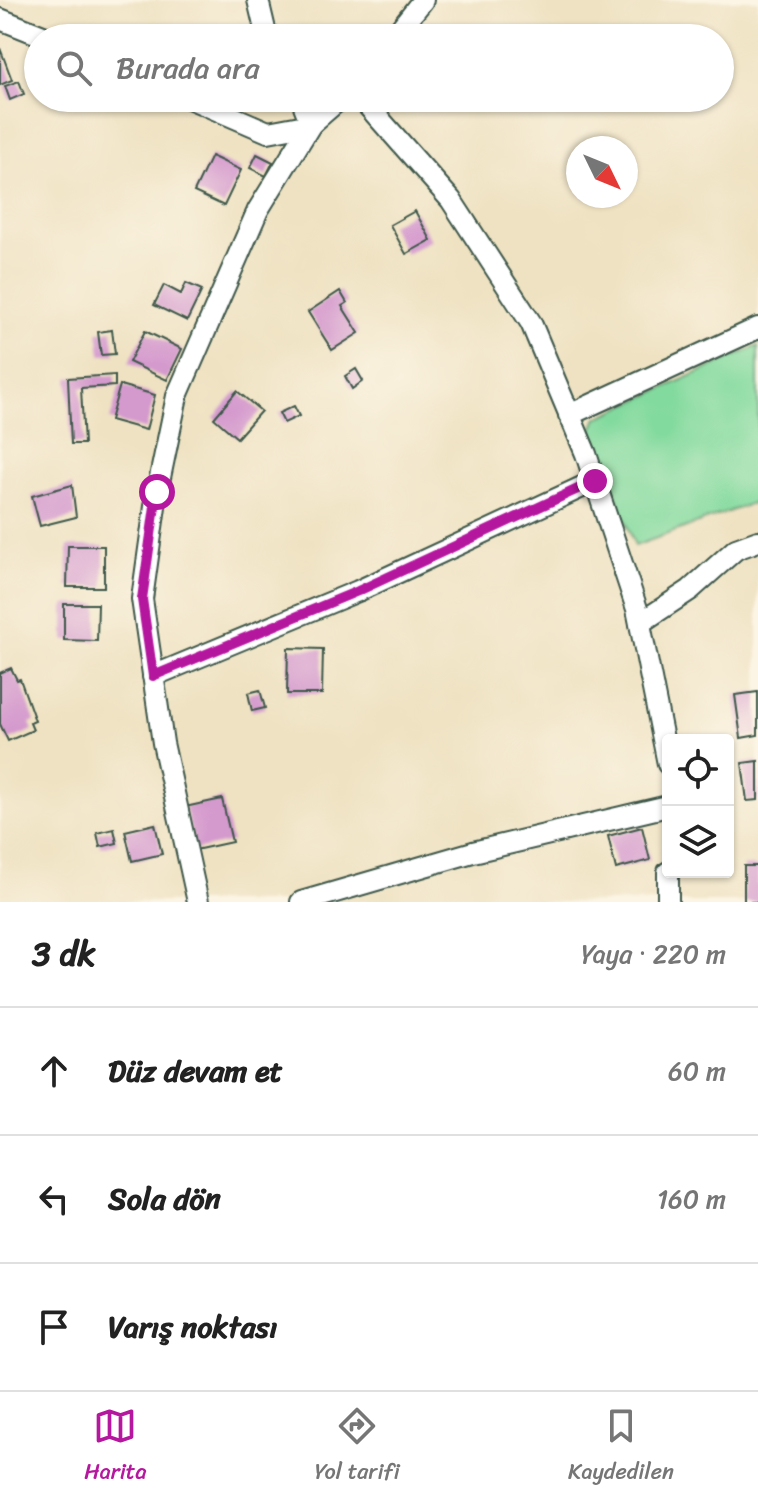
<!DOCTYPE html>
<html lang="tr">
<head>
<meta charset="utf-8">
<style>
  :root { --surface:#fff; --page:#f6f6f6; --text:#222; --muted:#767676; --line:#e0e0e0; --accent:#b5179e }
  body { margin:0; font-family:Sriracha,sans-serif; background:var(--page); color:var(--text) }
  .controls { position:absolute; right:24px; bottom:24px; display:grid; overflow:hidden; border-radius:8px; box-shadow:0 2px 6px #0004 }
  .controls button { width:72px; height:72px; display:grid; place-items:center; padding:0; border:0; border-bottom:2px solid var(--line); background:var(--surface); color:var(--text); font:40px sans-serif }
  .compass { position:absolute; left:566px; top:136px; width:72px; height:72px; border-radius:50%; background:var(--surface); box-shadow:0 2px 6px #0004; rotate:133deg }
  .stop { position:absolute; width:24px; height:24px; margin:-18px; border:6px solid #b5179e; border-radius:50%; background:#fff }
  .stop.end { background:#b5179e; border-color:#fff; box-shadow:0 2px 8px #0008 }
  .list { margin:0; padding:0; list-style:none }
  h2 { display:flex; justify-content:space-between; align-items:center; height:104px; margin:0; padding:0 32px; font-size:34px }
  h2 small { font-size:26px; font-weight:400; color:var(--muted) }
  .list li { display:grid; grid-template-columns:52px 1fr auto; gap:24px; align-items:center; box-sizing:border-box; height:128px; padding:0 32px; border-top:2px solid var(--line) }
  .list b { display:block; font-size:30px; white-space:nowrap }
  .list em { font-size:26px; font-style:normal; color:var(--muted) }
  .icon { flex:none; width:44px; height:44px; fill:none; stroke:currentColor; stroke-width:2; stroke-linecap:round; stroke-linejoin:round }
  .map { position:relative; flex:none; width:758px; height:902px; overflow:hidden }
  .search { position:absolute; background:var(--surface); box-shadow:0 2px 6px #0004; left:24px; right:24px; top:24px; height:88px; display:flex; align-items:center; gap:20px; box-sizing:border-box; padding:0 28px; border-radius:44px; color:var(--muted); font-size:30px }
  .sheet { height:488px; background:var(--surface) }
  nav { display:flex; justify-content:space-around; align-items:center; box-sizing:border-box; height:112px; border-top:2px solid var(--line); background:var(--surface); font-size:22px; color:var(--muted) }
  nav a { display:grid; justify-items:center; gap:4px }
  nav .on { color:var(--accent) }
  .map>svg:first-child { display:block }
</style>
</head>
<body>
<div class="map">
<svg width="758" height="902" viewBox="0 0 758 902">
  <rect width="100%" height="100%" fill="#fcf5e5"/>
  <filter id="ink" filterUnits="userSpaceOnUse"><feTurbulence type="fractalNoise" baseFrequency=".0125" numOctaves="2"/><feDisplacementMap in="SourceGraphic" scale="16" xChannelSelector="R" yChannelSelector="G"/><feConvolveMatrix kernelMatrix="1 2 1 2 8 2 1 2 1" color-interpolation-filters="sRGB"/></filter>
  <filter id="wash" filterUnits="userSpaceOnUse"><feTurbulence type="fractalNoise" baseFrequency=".006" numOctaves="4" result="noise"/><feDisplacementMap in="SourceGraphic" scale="32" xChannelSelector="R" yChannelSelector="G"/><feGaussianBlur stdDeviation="1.8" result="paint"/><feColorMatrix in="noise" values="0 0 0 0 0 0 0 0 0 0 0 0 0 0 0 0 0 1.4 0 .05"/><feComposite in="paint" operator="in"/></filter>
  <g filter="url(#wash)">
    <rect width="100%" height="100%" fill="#efe2c2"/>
    <polygon fill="#83da9f" stroke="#518c6a" stroke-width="2" points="758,346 758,501 635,546 592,429 597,418"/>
    <g id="blocks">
      <g fill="#d499cd">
        <polygon points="0,48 12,80 0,85"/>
        <polygon points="19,81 24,94 10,100 5,86"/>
        <polygon points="257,154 273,162 266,176 250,168"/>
        <polygon points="211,156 241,170 224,206 194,192"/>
        <polygon points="415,211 431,240 406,254 390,225"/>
        <polygon points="186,283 202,290 187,321 154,305 164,285 181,294"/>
        <polygon points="340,291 347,303 342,306 359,333 332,350 308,312"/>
        <polygon points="112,330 115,354 101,355 98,332"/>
        <polygon points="145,331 182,349 167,380 129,362"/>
        <polygon points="356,369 363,381 352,389 345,376"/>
        <polygon points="115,375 115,386 81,388 84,444 71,444 68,378"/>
        <polygon points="120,385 155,395 146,430 110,420"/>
        <polygon points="237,391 261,411 237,438 214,418"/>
        <polygon points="294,406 299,416 284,423 279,413"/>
        <polygon points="72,485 76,517 40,526 32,496"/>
        <polygon points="68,546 104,546 104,587 67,587"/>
        <polygon points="64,604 98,604 97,641 64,640"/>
        <polygon points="288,648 323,649 322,694 287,694"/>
        <polygon points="11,668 17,680 20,679 35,721 30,723 33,730 8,741 0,724 0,673"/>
        <polygon points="260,690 265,708 252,711 248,693"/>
        <polygon points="758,692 758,735 741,738 735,695"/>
        <polygon points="758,761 758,800 747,801 742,763"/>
        <polygon points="222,799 232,842 195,850 185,807"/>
        <polygon points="155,824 162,854 132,861 125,831"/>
        <polygon points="642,827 650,860 616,869 608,836"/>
        <polygon points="114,829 117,843 100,847 97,833"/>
        <rect x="744" y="866" width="14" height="36"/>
      </g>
    </g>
  </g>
  <g filter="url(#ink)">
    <use href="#blocks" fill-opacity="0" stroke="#3e5649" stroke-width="2"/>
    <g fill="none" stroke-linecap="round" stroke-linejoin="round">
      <g stroke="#3e5649" stroke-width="24">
        <g id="minor">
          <polyline points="258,0 267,38"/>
          <polyline points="0,19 48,38"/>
          <polyline points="393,38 423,0"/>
          <polyline points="189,98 268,132 311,124 301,98"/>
          <polyline points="361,98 451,200 531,323 586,454 637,609 668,764"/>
          <polyline points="569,415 758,328"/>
          <polyline points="640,623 690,590 736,549 758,541"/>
          <polyline points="153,676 358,591 595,481"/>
          <polyline points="668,872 668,902"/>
          <polyline points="198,902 163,743 142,599 157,492 177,396 258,210 311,124 341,98"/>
          <polyline points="301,902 473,852 668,806"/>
        </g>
      </g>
      <use href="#minor" stroke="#fff" stroke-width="20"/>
    </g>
  </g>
  <g fill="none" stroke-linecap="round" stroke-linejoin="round" filter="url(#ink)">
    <polyline stroke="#b5179e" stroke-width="10" points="157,492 142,599 153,676 358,591 595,481"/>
  </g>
</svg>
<div class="controls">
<button><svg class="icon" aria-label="locate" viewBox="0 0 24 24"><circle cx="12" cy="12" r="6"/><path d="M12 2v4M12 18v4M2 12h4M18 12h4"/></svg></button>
<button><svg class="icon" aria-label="layers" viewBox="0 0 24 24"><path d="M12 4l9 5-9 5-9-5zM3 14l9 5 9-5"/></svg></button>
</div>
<svg class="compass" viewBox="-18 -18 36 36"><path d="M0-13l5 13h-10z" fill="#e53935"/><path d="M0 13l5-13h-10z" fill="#767676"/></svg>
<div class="stop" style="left:157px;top:492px"></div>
<div class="stop end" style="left:595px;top:481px"></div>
<div class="search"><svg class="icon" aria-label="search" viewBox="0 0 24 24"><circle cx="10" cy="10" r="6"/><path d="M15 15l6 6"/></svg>Burada ara</div>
</div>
<section class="sheet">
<h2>3 dk<small>Yaya · 220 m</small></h2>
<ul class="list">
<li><svg class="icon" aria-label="ahead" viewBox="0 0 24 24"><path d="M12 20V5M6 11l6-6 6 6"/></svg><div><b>Düz devam et</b></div><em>60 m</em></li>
<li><svg class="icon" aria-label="left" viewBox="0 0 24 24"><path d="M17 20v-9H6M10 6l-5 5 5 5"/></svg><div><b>Sola dön</b></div><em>160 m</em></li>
<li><svg class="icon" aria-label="arrive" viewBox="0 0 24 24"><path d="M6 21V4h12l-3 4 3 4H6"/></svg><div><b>Varış noktası</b></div></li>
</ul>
</section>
<nav>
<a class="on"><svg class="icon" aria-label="map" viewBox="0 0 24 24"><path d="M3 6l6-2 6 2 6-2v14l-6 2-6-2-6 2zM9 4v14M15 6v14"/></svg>Harita</a>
<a><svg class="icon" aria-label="directions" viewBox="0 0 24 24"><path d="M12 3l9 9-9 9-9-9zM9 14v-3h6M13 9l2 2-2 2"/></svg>Yol tarifi</a>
<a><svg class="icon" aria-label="saved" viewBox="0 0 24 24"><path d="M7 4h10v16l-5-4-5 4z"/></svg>Kaydedilen</a>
</nav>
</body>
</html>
